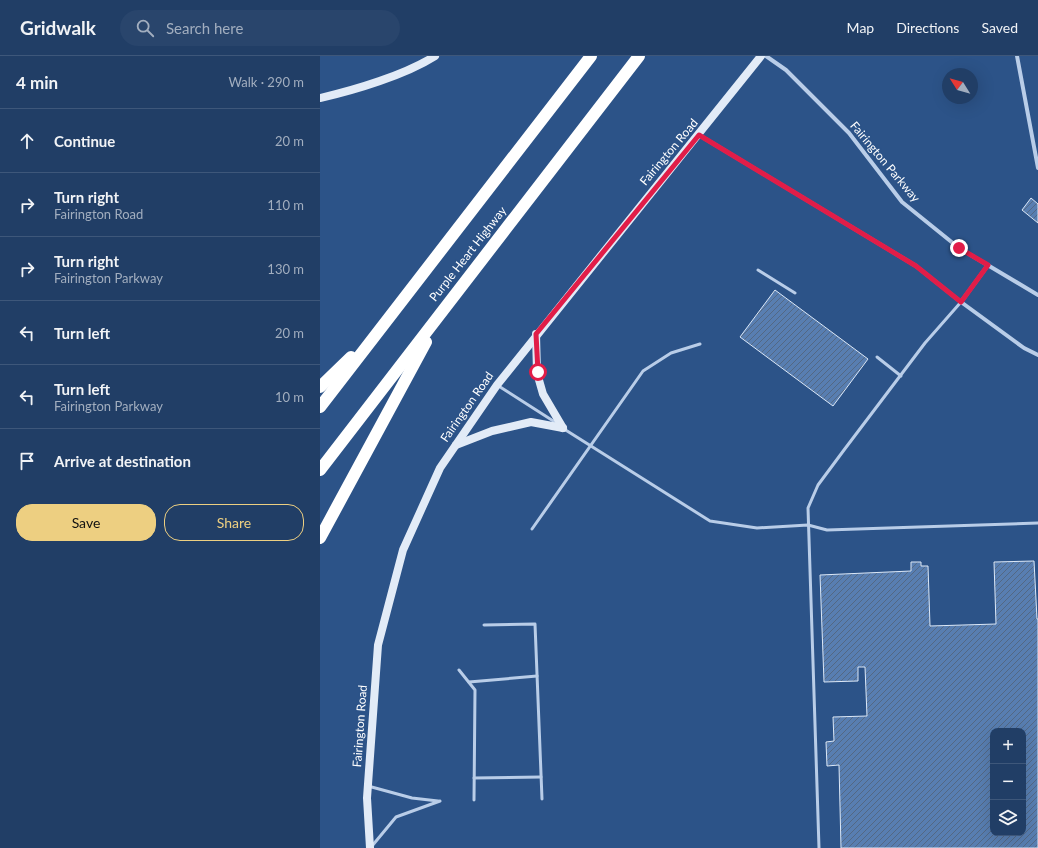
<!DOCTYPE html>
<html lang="en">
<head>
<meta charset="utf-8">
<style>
  :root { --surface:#213e66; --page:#29456c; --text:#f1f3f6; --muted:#a2aebf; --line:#3e577a; --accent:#edcf81 }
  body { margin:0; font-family:Lato,sans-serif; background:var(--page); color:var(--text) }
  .controls { position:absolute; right:12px; bottom:12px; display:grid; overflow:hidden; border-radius:8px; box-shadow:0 4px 16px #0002 }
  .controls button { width:36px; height:36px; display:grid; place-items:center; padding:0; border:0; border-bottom:1px solid var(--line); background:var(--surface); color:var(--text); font:20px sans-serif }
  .compass { position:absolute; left:622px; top:12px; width:36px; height:36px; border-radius:50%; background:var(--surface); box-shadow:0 4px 16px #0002; rotate:307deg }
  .stop { position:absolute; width:12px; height:12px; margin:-9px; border:3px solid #e11d48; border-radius:50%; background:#fff }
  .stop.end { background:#e11d48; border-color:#fff; box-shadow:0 1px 4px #0008 }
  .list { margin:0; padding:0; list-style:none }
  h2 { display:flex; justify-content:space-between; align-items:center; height:52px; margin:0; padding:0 16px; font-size:17px }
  h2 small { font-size:13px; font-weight:400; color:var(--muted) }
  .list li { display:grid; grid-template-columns:26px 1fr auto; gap:12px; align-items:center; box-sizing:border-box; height:64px; padding:0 16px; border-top:1px solid var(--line) }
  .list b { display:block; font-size:15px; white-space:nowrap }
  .list p { margin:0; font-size:13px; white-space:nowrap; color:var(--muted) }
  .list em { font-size:13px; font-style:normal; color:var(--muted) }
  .actions { display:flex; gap:8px; padding:12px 16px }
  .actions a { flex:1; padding:9px 0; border:1px solid var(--accent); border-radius:16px; text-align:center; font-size:14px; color:var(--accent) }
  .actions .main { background:var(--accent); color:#111 }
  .icon { flex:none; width:22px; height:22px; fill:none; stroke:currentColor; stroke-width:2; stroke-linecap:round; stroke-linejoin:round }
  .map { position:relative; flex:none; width:718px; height:792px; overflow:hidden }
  header { display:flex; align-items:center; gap:24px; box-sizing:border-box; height:56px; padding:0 20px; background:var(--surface); border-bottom:1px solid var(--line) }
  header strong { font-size:19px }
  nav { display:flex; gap:22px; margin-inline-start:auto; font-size:14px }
  .search { width:280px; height:36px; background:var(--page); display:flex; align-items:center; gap:10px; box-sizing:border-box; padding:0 14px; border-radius:22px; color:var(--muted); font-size:15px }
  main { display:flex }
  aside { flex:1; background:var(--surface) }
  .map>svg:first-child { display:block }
</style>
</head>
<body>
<header>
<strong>Gridwalk</strong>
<div class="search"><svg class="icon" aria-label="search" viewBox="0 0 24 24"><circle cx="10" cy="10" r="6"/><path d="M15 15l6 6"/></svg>Search here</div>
<nav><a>Map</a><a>Directions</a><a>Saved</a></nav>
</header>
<main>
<aside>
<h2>4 min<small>Walk · 290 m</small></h2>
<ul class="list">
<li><svg class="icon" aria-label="ahead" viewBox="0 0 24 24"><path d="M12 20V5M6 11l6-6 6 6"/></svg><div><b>Continue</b></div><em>20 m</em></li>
<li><svg class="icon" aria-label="right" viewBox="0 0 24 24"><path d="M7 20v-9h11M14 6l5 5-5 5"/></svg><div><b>Turn right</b><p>Fairington Road</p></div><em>110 m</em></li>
<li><svg class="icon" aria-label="right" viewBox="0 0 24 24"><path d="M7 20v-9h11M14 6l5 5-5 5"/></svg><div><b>Turn right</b><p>Fairington Parkway</p></div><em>130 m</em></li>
<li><svg class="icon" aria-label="left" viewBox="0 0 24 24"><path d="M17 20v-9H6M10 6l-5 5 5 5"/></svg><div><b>Turn left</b></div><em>20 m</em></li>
<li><svg class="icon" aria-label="left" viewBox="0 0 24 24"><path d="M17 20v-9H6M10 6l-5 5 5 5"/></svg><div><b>Turn left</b><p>Fairington Parkway</p></div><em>10 m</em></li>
<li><svg class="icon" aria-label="arrive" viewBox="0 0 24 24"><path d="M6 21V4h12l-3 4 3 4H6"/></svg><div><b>Arrive at destination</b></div></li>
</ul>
<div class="actions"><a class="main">Save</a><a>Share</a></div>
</aside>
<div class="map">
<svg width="718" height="792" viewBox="0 0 718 792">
  <defs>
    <pattern id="building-hatch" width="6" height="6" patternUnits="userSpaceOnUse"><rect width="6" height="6" fill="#587eb1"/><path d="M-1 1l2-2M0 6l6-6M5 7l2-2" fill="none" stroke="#536884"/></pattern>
  </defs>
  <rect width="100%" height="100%" fill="#2c5388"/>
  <g fill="url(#building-hatch)" stroke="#dce8f7" fill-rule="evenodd">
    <polygon points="711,142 718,148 718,167 702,154"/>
    <polygon points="455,234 548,303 513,350 420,281"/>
    <path d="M714 505 717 563H718V792H521L519 709 507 710 506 686 514 685 513 661 547 660 545 611H538V625L504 626 500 519 591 515V506H601V510H608L610 570 676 568 674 506ZM673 675H703V777H673Z"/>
  </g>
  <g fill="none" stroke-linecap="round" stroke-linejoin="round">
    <g stroke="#b9cde8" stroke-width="3">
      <polyline points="438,214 475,237"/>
      <polyline points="557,301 581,320"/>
      <polyline points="177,329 238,368"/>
      <polyline points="244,373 390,465 437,472 488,469 507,474 718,467"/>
      <polyline points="212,473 323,315 351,297 380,288"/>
      <polyline points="164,569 215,568 222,743"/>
      <polyline points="139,614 155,634 154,744"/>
      <polyline points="149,626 217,620"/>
      <polyline points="154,722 221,721"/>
      <polyline points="48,730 92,742 118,745"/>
      <polyline points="52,790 76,761 120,745"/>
      <polyline points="499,792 488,452 498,429 524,394 605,287 641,246"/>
    </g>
    <g stroke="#b9cde8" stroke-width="4">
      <polyline points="446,0 466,14 529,77 582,146 639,192 718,239"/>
      <polyline points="697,0 718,112"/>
      <polyline points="379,79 596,210 641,246 704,292 718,299"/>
      <polyline points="641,246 668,209"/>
    </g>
    <g stroke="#e2ebf7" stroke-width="8">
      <path d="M0 42C35 34 85 19 115 0"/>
      <polyline points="216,278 217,317 223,338 243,372"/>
      <polyline points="136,389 172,375 211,366 243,372"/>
      <polyline points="50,792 47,742 58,589 83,494 120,412 177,329 441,0"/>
    </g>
    <g stroke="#fff" stroke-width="12">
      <polyline points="0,331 31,301"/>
      <polyline points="0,351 271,0"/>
      <polyline points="0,414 319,0"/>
      <polyline points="0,482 106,286"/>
    </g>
  </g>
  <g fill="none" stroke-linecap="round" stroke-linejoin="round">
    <polyline stroke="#e11d48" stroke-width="5" points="218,316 216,278 379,79 596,210 641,246 668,209 639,192"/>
  </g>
  <g text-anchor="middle" stroke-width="3" stroke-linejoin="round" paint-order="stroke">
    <g font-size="12" fill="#fff" stroke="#2c5388">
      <text transform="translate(349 96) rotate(-50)" y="4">Fairington Road</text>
      <text transform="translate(565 106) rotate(50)" y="4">Fairington Parkway</text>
      <text transform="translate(148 198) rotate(-52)" y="4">Purple Heart Highway</text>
      <text transform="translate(147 351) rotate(-55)" y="4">Fairington Road</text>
      <text transform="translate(40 670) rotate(-86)" y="4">Fairington Road</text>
    </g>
  </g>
</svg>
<div class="controls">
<button>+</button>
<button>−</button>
<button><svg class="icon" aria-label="layers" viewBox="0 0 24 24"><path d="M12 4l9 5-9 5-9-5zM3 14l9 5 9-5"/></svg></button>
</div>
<svg class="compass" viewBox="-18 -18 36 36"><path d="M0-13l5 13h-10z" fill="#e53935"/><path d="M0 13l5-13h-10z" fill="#a2aebf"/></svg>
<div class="stop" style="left:218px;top:316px"></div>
<div class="stop end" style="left:639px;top:192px"></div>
</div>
</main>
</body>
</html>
